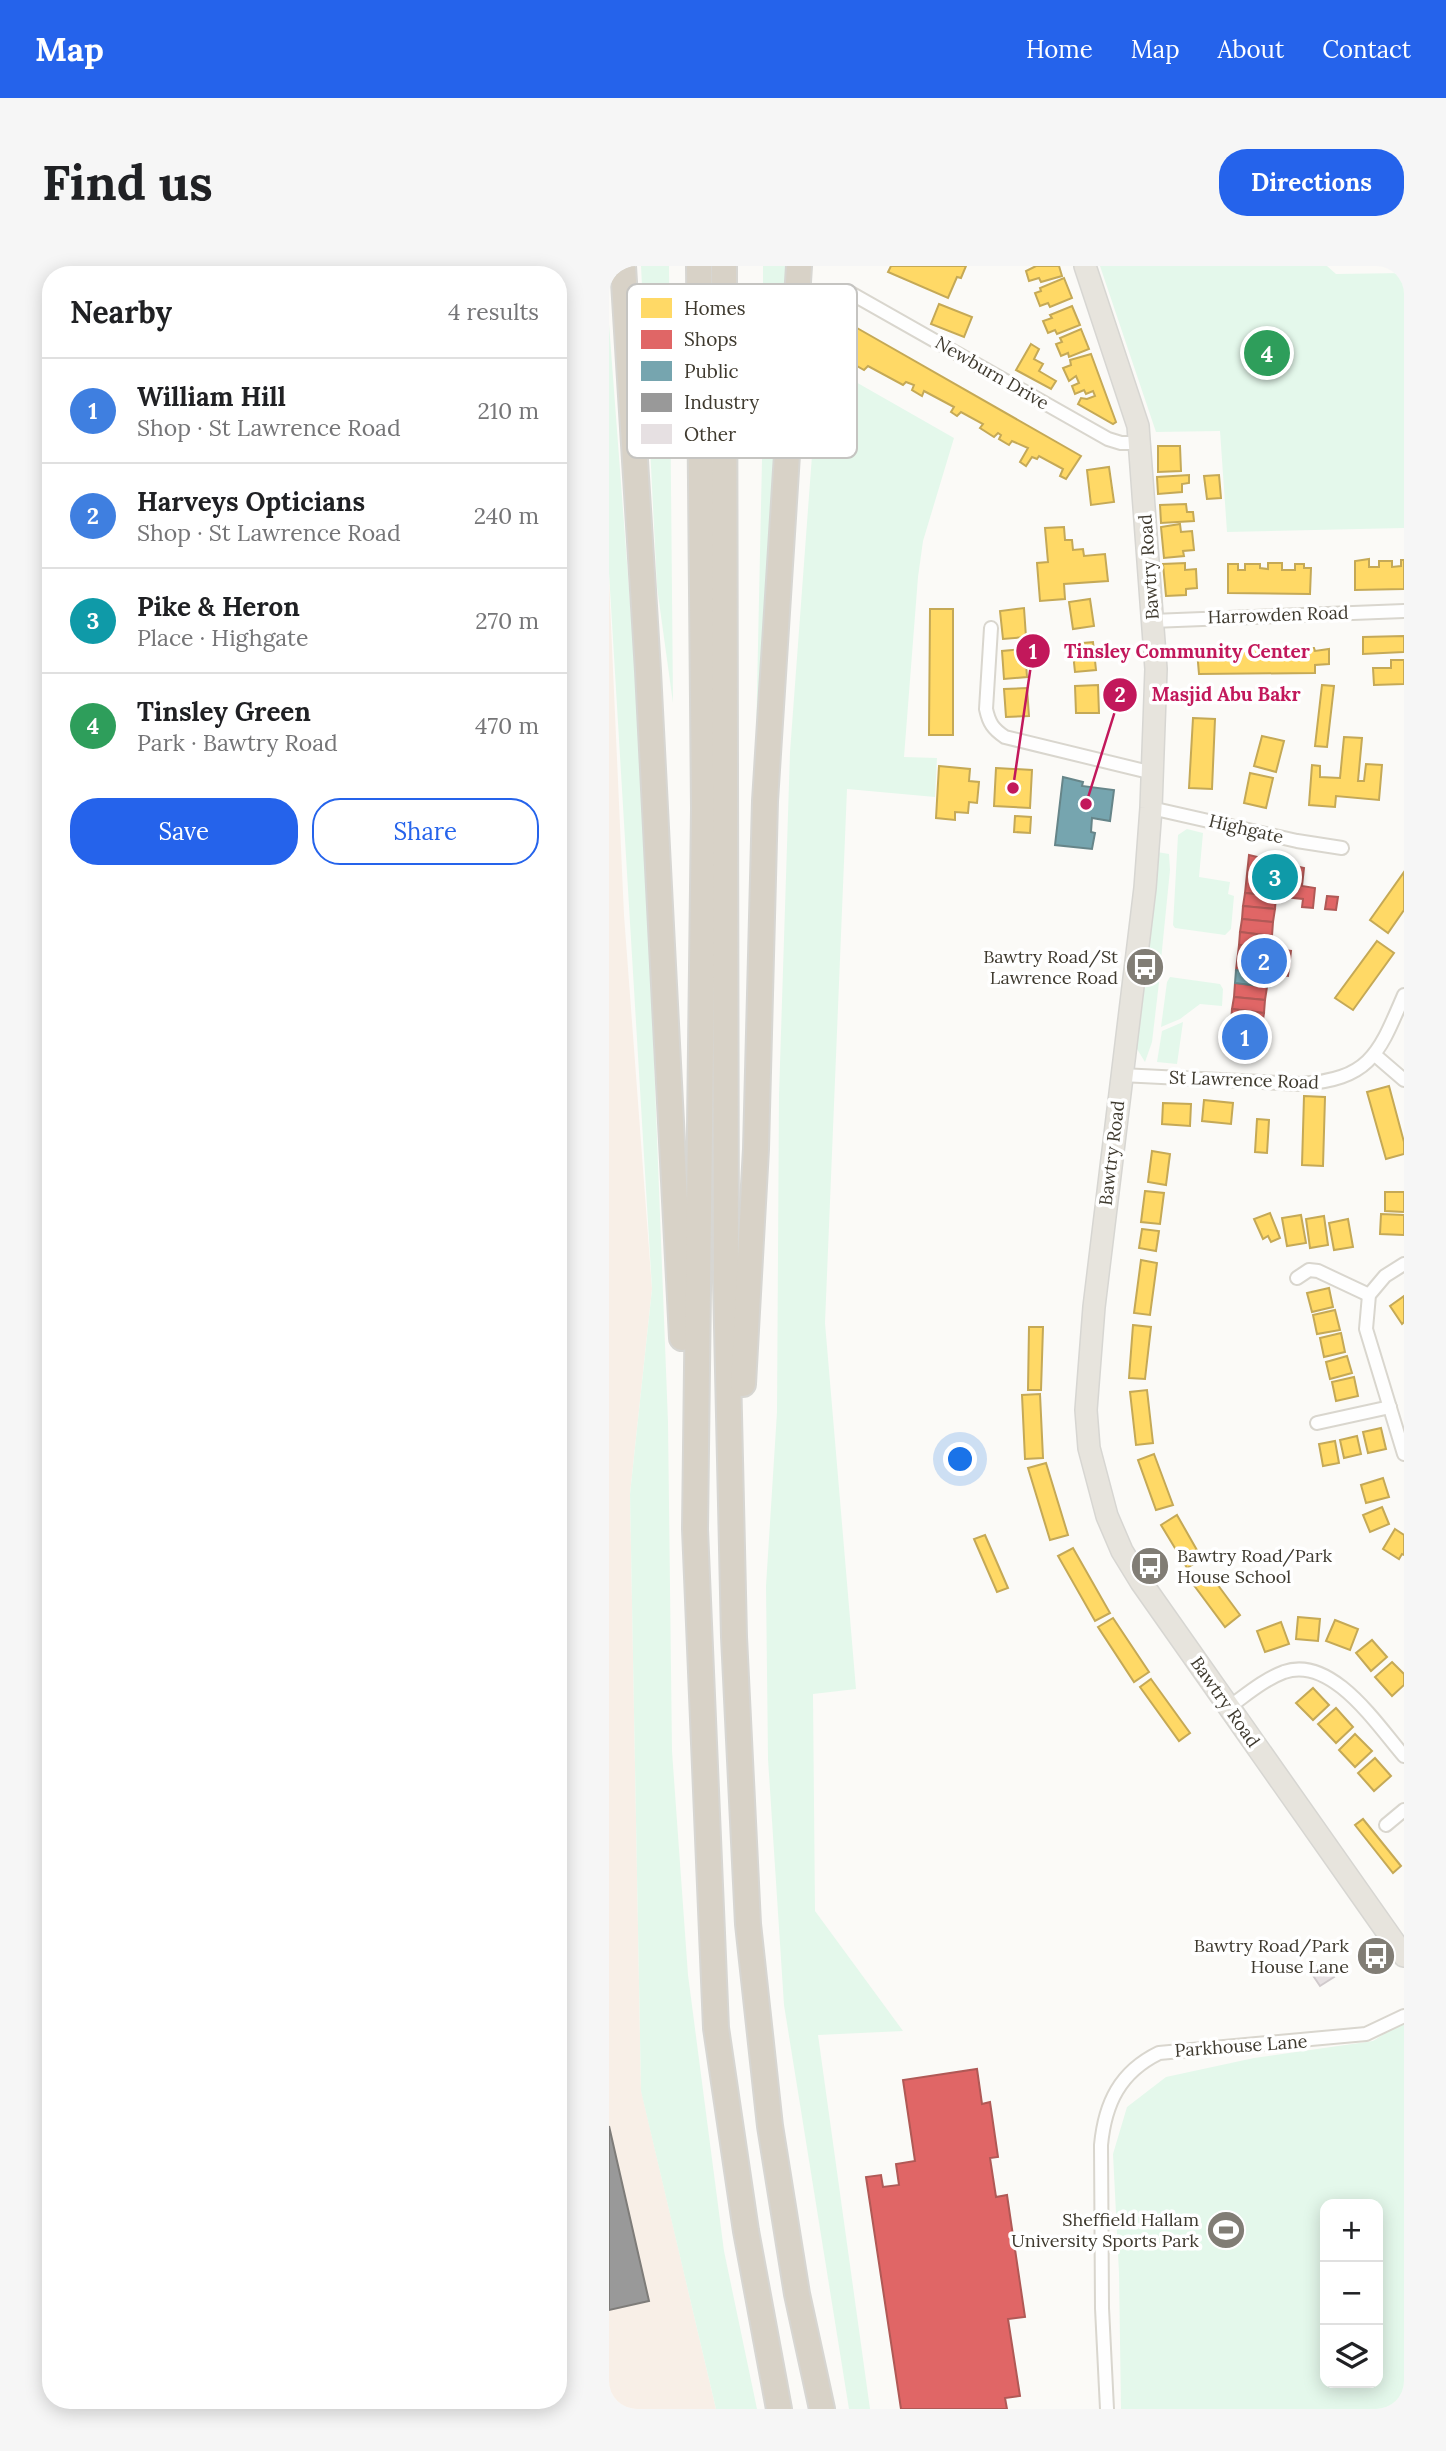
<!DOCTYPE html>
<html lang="en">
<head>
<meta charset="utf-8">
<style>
  :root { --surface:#fff; --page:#f6f6f6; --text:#202124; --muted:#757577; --line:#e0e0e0; --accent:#2563eb }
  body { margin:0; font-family:Lora,serif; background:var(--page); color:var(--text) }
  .controls { position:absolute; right:21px; bottom:21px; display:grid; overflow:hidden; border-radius:14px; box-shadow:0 4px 18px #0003 }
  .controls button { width:63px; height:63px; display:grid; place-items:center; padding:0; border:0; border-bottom:2px solid var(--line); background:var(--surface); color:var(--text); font:35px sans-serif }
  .you { position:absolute; left:352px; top:1194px; width:24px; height:24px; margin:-18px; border:5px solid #fff; border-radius:50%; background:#1a73e8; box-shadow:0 0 0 10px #1a73e833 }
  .badge { display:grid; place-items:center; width:46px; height:46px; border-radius:50%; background:var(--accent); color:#fff; font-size:23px; font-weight:700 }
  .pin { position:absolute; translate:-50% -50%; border:4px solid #fff; box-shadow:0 2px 7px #0006 }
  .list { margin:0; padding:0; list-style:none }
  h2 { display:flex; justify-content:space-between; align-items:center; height:91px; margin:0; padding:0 28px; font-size:30px }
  h2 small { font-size:23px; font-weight:400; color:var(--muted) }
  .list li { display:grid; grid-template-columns:46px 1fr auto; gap:21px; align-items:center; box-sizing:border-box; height:105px; padding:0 28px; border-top:2px solid var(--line) }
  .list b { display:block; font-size:26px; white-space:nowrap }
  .list p { margin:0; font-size:23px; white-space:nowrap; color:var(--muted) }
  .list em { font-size:23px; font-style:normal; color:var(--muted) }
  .actions { display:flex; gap:14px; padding:21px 28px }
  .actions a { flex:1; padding:16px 0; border:2px solid var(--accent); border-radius:28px; text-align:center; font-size:24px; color:var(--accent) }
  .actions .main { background:var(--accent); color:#fff }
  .icon { flex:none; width:38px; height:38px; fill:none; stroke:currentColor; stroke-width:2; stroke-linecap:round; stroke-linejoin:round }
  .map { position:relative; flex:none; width:795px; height:2143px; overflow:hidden; border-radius:28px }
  header { display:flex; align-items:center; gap:42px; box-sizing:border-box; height:98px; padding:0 35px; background:var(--accent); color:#fff }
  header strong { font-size:33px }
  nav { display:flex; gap:38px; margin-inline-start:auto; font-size:24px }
  .intro { display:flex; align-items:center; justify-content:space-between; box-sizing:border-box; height:168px; padding:0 42px }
  h1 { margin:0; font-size:49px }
  .button { padding:18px 32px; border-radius:28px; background:var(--accent); color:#fff; font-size:24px; font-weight:700 }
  main { display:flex; gap:42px; padding:0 42px }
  aside { flex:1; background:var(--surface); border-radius:28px; box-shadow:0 4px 18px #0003 }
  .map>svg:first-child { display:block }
</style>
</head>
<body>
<header>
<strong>Map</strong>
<nav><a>Home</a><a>Map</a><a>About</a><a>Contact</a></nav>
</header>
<div class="intro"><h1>Find us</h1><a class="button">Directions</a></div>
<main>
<aside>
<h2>Nearby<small>4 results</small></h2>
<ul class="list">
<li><span class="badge" style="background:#3f7fe0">1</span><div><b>William Hill</b><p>Shop · St Lawrence Road</p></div><em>210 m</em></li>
<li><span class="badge" style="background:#3f7fe0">2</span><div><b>Harveys Opticians</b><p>Shop · St Lawrence Road</p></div><em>240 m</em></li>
<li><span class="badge" style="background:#0f9aa8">3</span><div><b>Pike &amp; Heron</b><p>Place · Highgate</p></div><em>270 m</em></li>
<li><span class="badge" style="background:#2e9e5b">4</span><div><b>Tinsley Green</b><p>Park · Bawtry Road</p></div><em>470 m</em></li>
</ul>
<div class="actions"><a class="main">Save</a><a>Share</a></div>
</aside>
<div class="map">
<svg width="795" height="2143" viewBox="0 0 795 2143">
  <rect width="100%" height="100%" fill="#fbfaf7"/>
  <polygon fill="#f8efe7" points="0,314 15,649 43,1023 21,1228 32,1824 107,2143 0,2143"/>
  <g fill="#e4f8eb" fill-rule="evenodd">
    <polygon points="32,0 60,0 64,437 48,321"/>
    <polygon points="154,0 180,0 173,148 147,473 154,147"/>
    <polygon points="491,0 718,0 727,8 795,7 795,262 618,266 611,165 547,166"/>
    <polygon points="0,58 34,509 59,1156 63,1485 79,1709 115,1985 148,2143 107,2143 32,1825 21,1228 43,1023 0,307"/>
    <polygon points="210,95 345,172 314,275 309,311 295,491 328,492 326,531 238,523 216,1057 247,1423 204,1428 206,1645 294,1765 209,1769 261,2143 240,2143 175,1739 159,1493 157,1320 168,1146 170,829 181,486"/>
    <polygon points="578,563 594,567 590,611 621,616 619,628 625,630 622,663 616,669 566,662 564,659 569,569"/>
    <polygon points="548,586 560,588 561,604 552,694 535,692"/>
    <polygon points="533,706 551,708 543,776 536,796 525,778"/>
    <polygon points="561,711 611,718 614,723 613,740 591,738 571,753 552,761 558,716"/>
    <polygon points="574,756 568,798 548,796 553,765"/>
    <path d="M795 1755V2143H512L510 2007 504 1888 518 1841 557 1811 645 1792 764 1775ZM716 1938H769V2117H716Z"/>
  </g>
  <g fill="#ffd966" stroke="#c5a956" stroke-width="2">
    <polygon points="282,0 357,0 352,12 348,11 339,32 279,6"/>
    <polygon points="427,0 450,0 453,10 432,16 430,12 420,15 417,5"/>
    <polygon points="455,12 463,32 441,41 439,37 431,40 426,27 432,25 431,22"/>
    <polygon points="330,38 363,51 355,71 322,58"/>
    <polygon points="463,40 471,59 448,68 446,64 439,67 434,55 443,52 441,49"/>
    <polygon points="241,58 472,190 457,213 451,210 454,203 430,190 428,193 423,191 417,200 411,196 419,182 403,175 400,179 390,173 392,169 389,167 385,171 371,162 374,158 352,146 348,150 342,146 345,141 315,125 313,130 303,124 305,119 297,116 294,119 259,100 255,104 241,96 239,99 224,92 231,81 228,78"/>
    <polygon points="472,63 480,83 460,91 459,87 452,90 447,78 453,76 451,72"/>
    <polygon points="422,78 430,83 425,93 434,98 430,105 447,115 442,123 407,104"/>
    <polygon points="482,88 507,156 504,158 469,138 472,132 478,133 486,130 484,125 477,128 475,124 466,128 463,120 470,117 467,110 460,115 454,102 462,99 461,94"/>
    <polygon points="549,180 571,180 572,205 549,206"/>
    <polygon points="500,201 505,236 482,239 478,204"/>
    <polygon points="580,209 580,217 573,218 573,226 549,228 548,211"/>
    <polygon points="610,209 612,232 598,233 595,210"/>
    <polygon points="577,238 578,246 584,246 585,255 552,257 551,239"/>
    <polygon points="571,258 572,266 583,265 585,284 574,285 575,290 555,292 552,261"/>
    <polygon points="455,261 456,274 463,274 464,284 474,283 475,290 496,288 499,315 455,318 456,333 431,335 428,297 439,296 436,262"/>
    <polygon points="760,293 760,301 770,301 770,295 783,295 783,301 792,300 792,294 795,294 795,323 746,324 746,295"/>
    <polygon points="576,297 576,304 587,303 588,322 577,323 577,329 557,330 554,298"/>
    <polygon points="659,297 673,297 673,304 686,304 686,298 695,298 695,302 702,302 701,328 619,327 619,298 629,298 629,304 636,304 636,298 651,298 651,302 659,303"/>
    <polygon points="481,333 485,360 464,363 460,336"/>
    <polygon points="415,342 417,371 394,373 391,345"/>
    <polygon points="321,343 344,343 344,469 320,469"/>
    <polygon points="795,370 795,386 754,388 754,371"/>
    <polygon points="484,376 487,404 466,406 463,378"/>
    <polygon points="705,382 706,385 720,383 720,398 706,399 706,407 590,408 588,385"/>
    <polygon points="416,383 418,411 395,413 393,385"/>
    <polygon points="782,394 795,394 795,418 765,419 764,402 782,402"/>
    <polygon points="489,419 490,447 467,447 466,420"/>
    <polygon points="713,419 725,420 718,481 706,480"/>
    <polygon points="418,422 420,450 397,451 395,423"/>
    <polygon points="584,452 606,453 603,523 580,522"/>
    <polygon points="653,470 675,475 667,506 645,500"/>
    <polygon points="735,471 753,472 749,515 755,515 757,498 773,499 770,534 727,530 726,541 700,539 703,499 711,500 711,511 731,512"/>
    <polygon points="330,500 361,503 360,515 370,516 368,537 360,536 359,547 346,546 346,554 327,552"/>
    <polygon points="387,502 423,504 421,542 385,540"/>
    <polygon points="641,507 664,512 657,542 635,537"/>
    <polygon points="406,550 422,551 421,567 405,566"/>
    <polygon points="795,606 795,644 779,667 761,654"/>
    <polygon points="768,675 785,687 744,744 726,732"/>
    <polygon points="780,820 795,876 795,888 777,893 758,826"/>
    <polygon points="695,830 716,831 714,900 693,899"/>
    <polygon points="595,834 624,837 622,858 593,855"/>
    <polygon points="554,837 582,838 581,860 553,858"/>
    <polygon points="648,853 660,854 658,887 646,886"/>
    <polygon points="543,885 561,888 557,919 539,916"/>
    <polygon points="536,925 555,927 551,958 532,956"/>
    <polygon points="776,926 795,926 795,946 776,945"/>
    <polygon points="661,947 671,972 662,976 659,970 654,973 645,953"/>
    <polygon points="772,948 795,949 795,969 771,968"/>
    <polygon points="692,949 697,977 678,980 673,952"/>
    <polygon points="715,950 719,979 701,982 697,953"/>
    <polygon points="739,953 744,981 725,984 720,957"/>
    <polygon points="533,963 550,965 547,985 530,982"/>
    <polygon points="532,994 548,997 541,1049 525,1047"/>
    <polygon points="720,1022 724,1041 703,1046 698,1027"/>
    <polygon points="795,1030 795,1056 793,1058 781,1040"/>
    <polygon points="726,1044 731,1064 708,1068 704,1049"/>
    <polygon points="524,1059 542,1061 536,1113 520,1112"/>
    <polygon points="420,1061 434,1061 432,1124 419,1124"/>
    <polygon points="732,1067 736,1086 715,1091 711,1072"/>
    <polygon points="738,1090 743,1107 721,1113 717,1096"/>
    <polygon points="745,1111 749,1130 727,1135 723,1116"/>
    <polygon points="538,1124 544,1177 527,1179 521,1126"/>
    <polygon points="431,1128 434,1192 416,1193 413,1129"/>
    <polygon points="772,1162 777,1183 759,1187 754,1166"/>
    <polygon points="748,1170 752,1188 735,1192 731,1174"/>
    <polygon points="726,1175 730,1197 714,1200 710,1178"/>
    <polygon points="545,1188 564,1239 547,1244 529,1194"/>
    <polygon points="437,1197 459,1269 441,1274 419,1202"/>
    <polygon points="774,1212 780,1231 757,1237 752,1219"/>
    <polygon points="773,1241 780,1258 761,1266 754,1249"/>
    <polygon points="568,1249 593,1293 578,1302 552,1259"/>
    <polygon points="786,1263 795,1269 795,1289 793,1288 790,1293 774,1283"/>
    <polygon points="376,1269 399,1322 388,1326 365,1273"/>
    <polygon points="464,1282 501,1347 486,1355 449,1290"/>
    <polygon points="600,1307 631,1349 616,1361 584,1318"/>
    <polygon points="689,1351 711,1353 709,1375 687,1373"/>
    <polygon points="504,1352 540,1406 525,1416 489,1361"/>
    <polygon points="726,1354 749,1363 741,1384 717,1375"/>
    <polygon points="672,1356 680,1378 656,1386 648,1365"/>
    <polygon points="763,1374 778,1391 762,1405 747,1387"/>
    <polygon points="783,1396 795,1408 795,1419 783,1430 766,1411"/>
    <polygon points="542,1413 581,1467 570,1475 531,1421"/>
    <polygon points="704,1422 720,1439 704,1454 687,1437"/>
    <polygon points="727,1442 744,1461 727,1477 709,1458"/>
    <polygon points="746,1468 763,1485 746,1501 730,1484"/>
    <polygon points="766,1492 782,1510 765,1525 749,1507"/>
    <polygon points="754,1553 792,1600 784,1607 746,1559"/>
  </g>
  <g fill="#e06666" stroke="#b05956" stroke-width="2">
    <polygon points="640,589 695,602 693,620 706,622 704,642 693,641 694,633 636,627"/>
    <polygon points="636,627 667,630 666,643 634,640"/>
    <polygon points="718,630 729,631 727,644 716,643"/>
    <polygon points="634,640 666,643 664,656 633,653"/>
    <polygon points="633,653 664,656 663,670 631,666"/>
    <polygon points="631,666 663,670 661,683 630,679"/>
    <polygon points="630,679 682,685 679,710 627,704"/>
    <polygon points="626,717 658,721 656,734 625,731"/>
    <polygon points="625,731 656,734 655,747 623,743"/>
    <polygon points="623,743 655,747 653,760 622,756"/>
    <polygon points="622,756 653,760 650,786 619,783"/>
    <polygon points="368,1803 373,1838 381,1836 389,1891 381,1892 387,1931 398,1929 416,2051 399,2053 411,2130 396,2132 398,2143 292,2143 257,1911 272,1909 274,1921 290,1919 287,1898 306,1895 294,1814"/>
  </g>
  <g fill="#76a5af" stroke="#668589" stroke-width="2">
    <polygon points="454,511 474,516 473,520 505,524 501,555 483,552 482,566 486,567 483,583 446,579"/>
    <polygon points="627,704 659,708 658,721 626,717"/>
  </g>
  <polygon fill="#999" stroke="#7e7c79" stroke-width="2" points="0,1860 40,2035 0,2044"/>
  <polygon fill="#e6e0e2" stroke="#d0cacc" stroke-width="2" points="721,1696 726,1704 722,1707 725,1711 711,1720 701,1705 713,1697 715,1700"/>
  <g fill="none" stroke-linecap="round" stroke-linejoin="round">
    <g stroke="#d9d6ce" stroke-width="16">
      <g id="street">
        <polyline points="238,25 499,173 512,177 532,177"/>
        <polyline points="543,355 795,345"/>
        <path d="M382 362 377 443C380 457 384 463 396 471L544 507"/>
        <polyline points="542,542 688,575 733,582"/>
        <polyline points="766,789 795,814"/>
        <path d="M512 809 692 818C762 813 770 787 795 729"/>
        <polyline points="795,998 776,1010 760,1029 757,1063 795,1188"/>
        <polyline points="688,1012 700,1004 709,1005 760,1029"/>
        <polyline points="708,1157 781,1141"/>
        <path d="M620 1441C637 1429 654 1414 675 1406 723 1389 768 1459 795 1490"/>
        <polyline points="777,1559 795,1544"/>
        <path d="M498 2143 493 2042 492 1879C496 1837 511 1806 550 1787L757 1768 795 1750"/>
      </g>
    </g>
    <g stroke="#d7d6d2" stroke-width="24">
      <polyline id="primary" points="476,0 529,160 547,403 542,542 536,622 485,1041 477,1144 480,1182 498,1250 513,1285 532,1316 795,1690"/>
    </g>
    <g stroke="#d7d6d2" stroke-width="28">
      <g id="highway">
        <polyline points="14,0 39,405 73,1072"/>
        <polyline points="90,0 95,542 86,1263 107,1762 137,1965 170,2143"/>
        <polyline points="115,0 117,1016 125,1371 139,1658 161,1860 188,2028 213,2143"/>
        <polyline points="134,1118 147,883 156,535 190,0"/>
      </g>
    </g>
    <use href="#street" stroke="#fefefe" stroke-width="12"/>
    <use href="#primary" stroke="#e7e4dd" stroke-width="21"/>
    <use href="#highway" stroke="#d8d2c7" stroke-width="24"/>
  </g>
  <defs>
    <g id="bus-disc" transform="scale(2.0125)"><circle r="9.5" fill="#817d75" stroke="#fff"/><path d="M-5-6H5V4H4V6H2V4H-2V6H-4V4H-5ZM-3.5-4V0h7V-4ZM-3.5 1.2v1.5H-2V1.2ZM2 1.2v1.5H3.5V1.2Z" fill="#fff"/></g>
    <g id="stadium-disc" transform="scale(2.0125)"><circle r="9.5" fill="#817d75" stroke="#fff"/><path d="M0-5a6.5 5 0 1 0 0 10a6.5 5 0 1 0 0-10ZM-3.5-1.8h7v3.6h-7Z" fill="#fff"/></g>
  </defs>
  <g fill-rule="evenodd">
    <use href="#bus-disc" x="536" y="701"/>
    <use href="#bus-disc" x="541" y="1300"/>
    <use href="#bus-disc" x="767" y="1690"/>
    <use href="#stadium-disc" x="617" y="1964"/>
  </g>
  <g text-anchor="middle" stroke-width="7" stroke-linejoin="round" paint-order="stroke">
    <g font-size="18" fill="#3f3a2f" stroke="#fff">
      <text transform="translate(383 107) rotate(30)" y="6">Newburn Drive</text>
      <text transform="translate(540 301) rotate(-94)" y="6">Bawtry Road</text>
      <text transform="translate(669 349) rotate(-2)" y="6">Harrowden Road</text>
      <text transform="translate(637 563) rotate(13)" y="6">Highgate</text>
      <text transform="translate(635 814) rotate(2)" y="6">St Lawrence Road</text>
      <text transform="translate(503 887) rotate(-83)" y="6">Bawtry Road</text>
      <text transform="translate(616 1436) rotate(55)" y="6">Bawtry Road</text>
      <text transform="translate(632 1780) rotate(-4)" y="6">Parkhouse Lane</text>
    </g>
    <g font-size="18" fill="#3f3a2f" stroke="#fff" text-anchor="end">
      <text x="509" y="697">Bawtry Road/St<tspan x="509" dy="21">Lawrence Road</tspan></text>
      <text x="568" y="1296" text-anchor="start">Bawtry Road/Park<tspan x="568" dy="21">House School</tspan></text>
      <text x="740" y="1686">Bawtry Road/Park<tspan x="740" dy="21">House Lane</tspan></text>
      <text x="590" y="1960">Sheffield Hallam<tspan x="590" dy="21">University Sports Park</tspan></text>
    </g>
  </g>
  <rect x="18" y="18" width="230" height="174" rx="10" fill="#fff" stroke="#c5c4c1" stroke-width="2"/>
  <rect x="32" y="32" width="31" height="20" fill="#ffd966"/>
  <rect x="32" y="64" width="31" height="19" fill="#e06666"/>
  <rect x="32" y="95" width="31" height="20" fill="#76a5af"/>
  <rect x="32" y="127" width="31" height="19" fill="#999"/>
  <rect x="32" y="158" width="31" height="20" fill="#e6e0e2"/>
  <g font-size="19" fill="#3f3a2f">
    <text x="75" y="49">Homes</text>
    <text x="75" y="80">Shops</text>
    <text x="75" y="112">Public</text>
    <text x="75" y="143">Industry</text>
    <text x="75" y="175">Other</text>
  </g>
  <path fill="none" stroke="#c2185b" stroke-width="2.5" d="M404 522L424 385M477 538L511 429"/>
  <g fill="#c2185b" stroke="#fff" stroke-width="2.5">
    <circle cx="404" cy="522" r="7"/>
    <circle cx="477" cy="538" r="7"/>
    <circle cx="424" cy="385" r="18"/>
    <circle cx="511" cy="429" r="18"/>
  </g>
  <g font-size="21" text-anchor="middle" font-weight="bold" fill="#fff">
    <text x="424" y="393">1</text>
    <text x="511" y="436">2</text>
  </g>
  <g font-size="19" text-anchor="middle" font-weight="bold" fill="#c2185b" stroke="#fff" stroke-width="7" stroke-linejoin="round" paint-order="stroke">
    <text x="578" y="392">Tinsley Community Center</text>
    <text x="617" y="435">Masjid Abu Bakr</text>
  </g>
</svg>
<div class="controls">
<button>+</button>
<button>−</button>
<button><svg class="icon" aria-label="layers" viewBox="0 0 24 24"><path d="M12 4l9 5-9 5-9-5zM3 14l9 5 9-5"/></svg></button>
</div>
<div class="you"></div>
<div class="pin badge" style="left:636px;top:771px;background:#3f7fe0">1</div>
<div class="pin badge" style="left:655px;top:695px;background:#3f7fe0">2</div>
<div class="pin badge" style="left:666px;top:611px;background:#0f9aa8">3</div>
<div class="pin badge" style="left:658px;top:87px;background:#2e9e5b">4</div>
</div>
</main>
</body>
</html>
